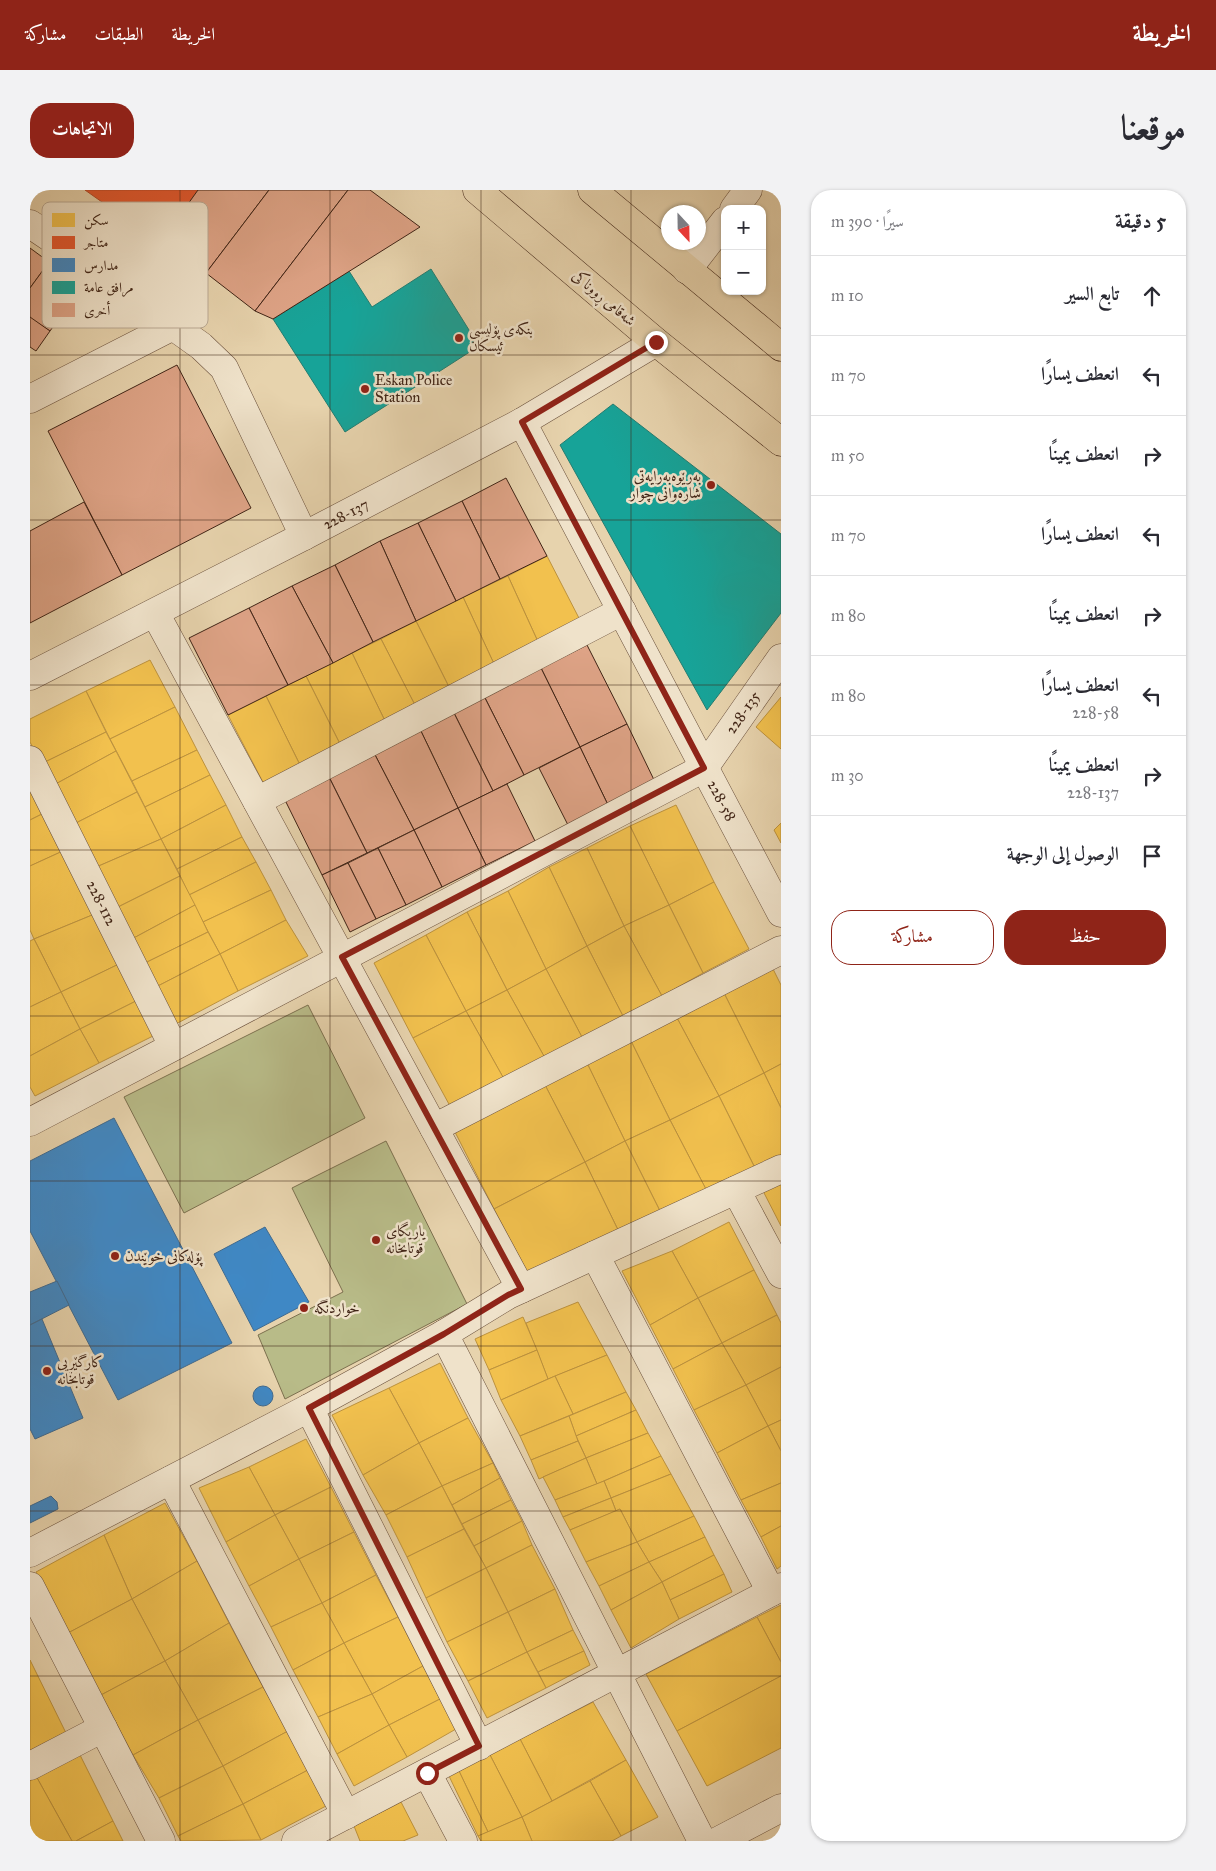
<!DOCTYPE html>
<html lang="ar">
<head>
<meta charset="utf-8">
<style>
  :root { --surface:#fff; --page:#f2f2f3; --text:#2b2b33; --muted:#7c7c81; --line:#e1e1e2; --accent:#8f2418 }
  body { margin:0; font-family:"IM FELL Great Primer",Amiri,serif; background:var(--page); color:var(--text); direction:rtl }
  .controls { position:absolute; right:15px; top:15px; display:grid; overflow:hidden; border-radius:10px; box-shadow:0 1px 4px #0004 }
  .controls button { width:45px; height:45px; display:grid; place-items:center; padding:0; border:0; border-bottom:1px solid var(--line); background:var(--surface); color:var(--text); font:25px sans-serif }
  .compass { position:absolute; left:631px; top:15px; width:45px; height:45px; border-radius:50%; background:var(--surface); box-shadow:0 1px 4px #0004; rotate:158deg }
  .stop { position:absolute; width:15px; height:15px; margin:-11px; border:4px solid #8f2418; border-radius:50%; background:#fff }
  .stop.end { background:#8f2418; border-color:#fff; box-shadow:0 1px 5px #0008 }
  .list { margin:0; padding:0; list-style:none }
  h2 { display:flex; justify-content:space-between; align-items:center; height:65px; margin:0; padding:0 20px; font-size:21px }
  h2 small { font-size:16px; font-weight:400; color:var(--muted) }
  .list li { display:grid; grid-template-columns:32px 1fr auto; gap:15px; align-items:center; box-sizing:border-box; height:80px; padding:0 20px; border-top:1px solid var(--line) }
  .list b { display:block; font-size:19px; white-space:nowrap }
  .list p { margin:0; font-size:16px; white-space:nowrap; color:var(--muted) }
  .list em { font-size:16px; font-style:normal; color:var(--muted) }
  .actions { display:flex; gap:10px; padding:15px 20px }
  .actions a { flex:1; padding:11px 0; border:1px solid var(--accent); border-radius:20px; text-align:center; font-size:18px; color:var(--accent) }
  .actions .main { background:var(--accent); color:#fff }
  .icon { flex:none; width:28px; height:28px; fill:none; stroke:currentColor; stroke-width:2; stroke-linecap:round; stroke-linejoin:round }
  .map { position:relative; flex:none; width:751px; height:1651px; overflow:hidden; direction:ltr; border-radius:20px }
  header { display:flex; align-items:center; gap:30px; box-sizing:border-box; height:70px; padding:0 25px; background:var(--accent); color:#fff }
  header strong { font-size:24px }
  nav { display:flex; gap:28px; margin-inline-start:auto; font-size:18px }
  .intro { display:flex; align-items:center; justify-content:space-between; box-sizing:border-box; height:120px; padding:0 30px }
  h1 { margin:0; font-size:35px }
  .button { padding:12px 22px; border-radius:20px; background:var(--accent); color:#fff; font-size:18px; font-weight:700 }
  main { display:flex; gap:30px; padding:0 30px }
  aside { flex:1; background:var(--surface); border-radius:20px; box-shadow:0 1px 4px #0004 }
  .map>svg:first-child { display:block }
</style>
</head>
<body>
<header>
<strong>الخريطة</strong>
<nav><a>الخريطة</a><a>الطبقات</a><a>مشاركة</a></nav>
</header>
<div class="intro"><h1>موقعنا</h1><a class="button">الاتجاهات</a></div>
<main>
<aside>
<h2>5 دقيقة<small>سيرًا · 390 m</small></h2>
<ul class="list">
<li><svg class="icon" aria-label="ahead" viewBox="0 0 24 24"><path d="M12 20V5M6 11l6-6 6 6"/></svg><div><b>تابع السير</b></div><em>10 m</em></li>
<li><svg class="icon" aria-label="left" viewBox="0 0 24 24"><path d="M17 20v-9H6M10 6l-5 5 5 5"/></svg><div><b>انعطف يسارًا</b></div><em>70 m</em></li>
<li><svg class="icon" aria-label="right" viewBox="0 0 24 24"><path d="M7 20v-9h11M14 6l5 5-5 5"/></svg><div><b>انعطف يمينًا</b></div><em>50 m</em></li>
<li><svg class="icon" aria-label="left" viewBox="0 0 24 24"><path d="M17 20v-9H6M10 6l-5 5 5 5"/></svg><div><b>انعطف يسارًا</b></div><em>70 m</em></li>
<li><svg class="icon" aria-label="right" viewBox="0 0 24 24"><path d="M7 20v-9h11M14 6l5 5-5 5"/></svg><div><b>انعطف يمينًا</b></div><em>80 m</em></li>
<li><svg class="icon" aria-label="left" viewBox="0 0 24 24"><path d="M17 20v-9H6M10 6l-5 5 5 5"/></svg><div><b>انعطف يسارًا</b><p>228-58</p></div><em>80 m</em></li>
<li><svg class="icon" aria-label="right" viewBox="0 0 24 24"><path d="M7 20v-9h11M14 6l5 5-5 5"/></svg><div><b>انعطف يمينًا</b><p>228-137</p></div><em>30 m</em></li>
<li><svg class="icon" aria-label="arrive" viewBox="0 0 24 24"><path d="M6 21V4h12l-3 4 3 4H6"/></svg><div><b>الوصول إلى الوجهة</b></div></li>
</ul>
<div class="actions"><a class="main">حفظ</a><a>مشاركة</a></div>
</aside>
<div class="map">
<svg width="751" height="1651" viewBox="0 0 751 1651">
  <rect width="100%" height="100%" fill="#e7d3ad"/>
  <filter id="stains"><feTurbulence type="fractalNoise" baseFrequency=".004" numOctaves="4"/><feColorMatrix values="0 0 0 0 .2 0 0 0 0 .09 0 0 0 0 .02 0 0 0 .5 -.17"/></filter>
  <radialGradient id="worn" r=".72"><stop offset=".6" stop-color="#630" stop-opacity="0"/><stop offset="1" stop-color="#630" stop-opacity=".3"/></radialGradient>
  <g fill="#b8bb88" stroke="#7c704f">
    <polygon points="278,815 335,928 154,1023 94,907"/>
    <polygon points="356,951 437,1114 255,1209 228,1145 313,1102 262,998"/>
  </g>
  <g fill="#f2c14e" stroke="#bd923d">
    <polygon points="517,366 551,432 509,454 478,386"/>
    <polygon points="478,386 509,454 465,476 433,407"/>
    <polygon points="433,407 465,476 420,499 386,431"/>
    <polygon points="386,431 420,499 386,517 351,449"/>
    <polygon points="351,449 386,517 356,533 322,463"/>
    <polygon points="322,463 356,533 311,556 276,486"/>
    <polygon points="120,470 145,517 80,549 56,501"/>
    <polygon points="276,486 311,556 271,577 236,506"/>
    <polygon points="56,501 76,542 11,574 0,552 0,529"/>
    <polygon points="236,506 271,577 235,596 198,525"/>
    <polygon points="751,507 751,559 726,537"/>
    <polygon points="145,517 167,560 102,591 80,549"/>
    <polygon points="76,542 86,561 22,596 11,574"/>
    <polygon points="167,560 180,585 115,617 102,591"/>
    <polygon points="86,561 107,602 42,635 22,596"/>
    <polygon points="180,585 196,615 131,649 115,617"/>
    <polygon points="6,598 16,622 0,630 0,601"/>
    <polygon points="107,602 131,649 64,678 42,635"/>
    <polygon points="196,615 212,647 147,679 131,649"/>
    <polygon points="646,615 684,692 639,715 600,636"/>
    <polygon points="16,622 35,660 0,676 0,630"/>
    <polygon points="751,633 751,653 744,640"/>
    <polygon points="600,636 639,715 594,736 557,658"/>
    <polygon points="212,647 226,672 159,705 147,679"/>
    <polygon points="131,649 150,686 84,719 64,678"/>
    <polygon points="557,658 594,736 557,756 519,677"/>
    <polygon points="35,660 67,723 4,749 0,740 0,676"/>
    <polygon points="226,672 241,700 173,732 159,705"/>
    <polygon points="519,677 557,756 516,779 478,701"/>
    <polygon points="150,686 165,715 100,750 84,719"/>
    <polygon points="684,692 719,759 673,783 639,715"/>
    <polygon points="241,700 256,730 190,764 173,732"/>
    <polygon points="478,701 516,779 477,800 437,722"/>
    <polygon points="165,715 178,742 113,774 100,750"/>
    <polygon points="639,715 673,783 632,806 594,736"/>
    <polygon points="437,722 477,800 436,821 396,745"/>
    <polygon points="67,723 91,773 31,802 4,749"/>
    <polygon points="256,730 278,766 208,801 190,764"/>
    <polygon points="594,736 632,806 594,828 557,756"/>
    <polygon points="178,742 190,764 124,798 113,774"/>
    <polygon points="396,745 436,821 383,848 344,773"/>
    <polygon points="4,749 31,802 0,817 0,751"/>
    <polygon points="557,756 594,828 553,849 516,779"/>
    <polygon points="190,764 208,801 144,835 124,798"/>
    <polygon points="91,773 108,810 50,839 31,802"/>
    <polygon points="742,777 751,795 751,874 734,883 694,803"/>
    <polygon points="516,779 553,849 515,868 477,800"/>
    <polygon points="477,800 515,868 474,889 436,821"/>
    <polygon points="31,802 50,839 0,866 0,817"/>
    <polygon points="694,803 734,883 689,906 647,828"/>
    <polygon points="108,810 125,845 69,873 50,839"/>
    <polygon points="436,821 474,889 420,916 383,848"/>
    <polygon points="647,828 689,906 640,930 601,851"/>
    <polygon points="50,839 69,873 5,906 0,897 0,866"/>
    <polygon points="601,851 640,930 595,951 557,873"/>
    <polygon points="557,873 595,951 555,972 515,895"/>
    <polygon points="751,874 751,918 734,883"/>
    <polygon points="734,883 751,918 751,970 727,982 689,906"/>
    <polygon points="515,895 555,972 464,1019 425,942"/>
    <polygon points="689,906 727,982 679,1005 640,930"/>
    <polygon points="640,930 679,1005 631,1023 595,951"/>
    <polygon points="595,951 631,1023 589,1042 555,972"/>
    <polygon points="555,972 589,1042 500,1087 464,1019"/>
    <polygon points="751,991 751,1036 732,999"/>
    <polygon points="699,1032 724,1080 668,1108 642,1061"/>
    <polygon points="642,1061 668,1108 620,1135 592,1081"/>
    <polygon points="724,1080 747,1125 692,1153 668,1108"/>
    <polygon points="668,1108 692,1153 643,1179 620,1135"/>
    <polygon points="548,1112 577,1165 518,1189 496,1133"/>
    <polygon points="747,1125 751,1133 751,1177 716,1195 692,1153"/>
    <polygon points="493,1127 507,1160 459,1180 445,1149"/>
    <polygon points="692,1153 716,1195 664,1220 643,1179"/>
    <polygon points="507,1160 518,1189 471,1210 459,1180"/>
    <polygon points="577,1165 596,1202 543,1224 525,1186"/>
    <polygon points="410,1173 438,1228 389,1253 359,1198"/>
    <polygon points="751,1177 751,1230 738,1236 716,1195"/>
    <polygon points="525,1186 543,1224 490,1246 471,1210"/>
    <polygon points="716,1195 738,1236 687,1263 664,1220"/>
    <polygon points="359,1198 389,1253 333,1285 302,1225"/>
    <polygon points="596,1202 606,1220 546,1246 539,1226"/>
    <polygon points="606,1220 618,1243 556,1268 546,1246"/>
    <polygon points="539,1226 548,1251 501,1270 490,1246"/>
    <polygon points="438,1228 463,1273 412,1296 389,1253"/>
    <polygon points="751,1230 751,1261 738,1236"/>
    <polygon points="738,1236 751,1261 751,1293 711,1310 687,1263"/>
    <polygon points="618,1243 631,1266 567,1294 556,1268"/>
    <polygon points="276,1249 301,1297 245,1325 219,1277"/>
    <polygon points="548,1251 556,1268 509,1289 501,1270"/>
    <polygon points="389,1253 412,1296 356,1325 333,1285"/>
    <polygon points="631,1266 641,1284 581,1308 574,1291"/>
    <polygon points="556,1268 567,1294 525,1310 513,1287"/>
    <polygon points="463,1273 470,1288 422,1315 412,1296"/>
    <polygon points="219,1277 245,1325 196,1352 169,1298"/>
    <polygon points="641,1284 664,1326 607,1352 590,1319 586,1321 581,1308"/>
    <polygon points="470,1288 481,1310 432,1334 422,1315"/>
    <polygon points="574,1291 581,1308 533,1327 525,1310"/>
    <polygon points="751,1293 751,1336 731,1347 711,1310"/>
    <polygon points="412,1296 434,1339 377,1367 356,1325"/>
    <polygon points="301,1297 324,1342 269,1369 245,1325"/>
    <polygon points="581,1308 586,1321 540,1340 533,1327"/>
    <polygon points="481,1310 492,1331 444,1356 432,1334"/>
    <polygon points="135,1313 167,1371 102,1409 74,1345"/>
    <polygon points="590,1319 607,1352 556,1372 540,1340"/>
    <polygon points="245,1325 269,1369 219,1396 196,1352"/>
    <polygon points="664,1326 675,1347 619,1372 607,1352"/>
    <polygon points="492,1331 502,1355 456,1378 444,1356"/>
    <polygon points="751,1336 751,1376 747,1379 731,1347"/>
    <polygon points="434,1339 456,1378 396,1408 377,1367"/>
    <polygon points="324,1342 346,1385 292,1413 269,1369"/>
    <polygon points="74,1345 102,1409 38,1443 6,1382"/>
    <polygon points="675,1347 684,1365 632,1392 619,1372"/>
    <polygon points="607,1352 619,1372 569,1396 556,1372"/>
    <polygon points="502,1355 525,1399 478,1422 456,1378"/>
    <polygon points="684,1365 694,1384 640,1410 632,1392"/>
    <polygon points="269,1369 292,1413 241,1437 219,1396"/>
    <polygon points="167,1371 199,1433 135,1471 102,1409"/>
    <polygon points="619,1372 632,1392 581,1420 569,1396"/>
    <polygon points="456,1378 478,1422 417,1452 396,1408"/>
    <polygon points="694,1384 702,1402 649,1429 640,1410"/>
    <polygon points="346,1385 368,1427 314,1453 292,1413"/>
    <polygon points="632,1392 649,1429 601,1458 581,1420"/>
    <polygon points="525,1399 543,1440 497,1462 478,1422"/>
    <polygon points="102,1409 135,1471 71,1505 38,1443"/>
    <polygon points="292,1413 314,1453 263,1480 241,1437"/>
    <polygon points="751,1415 751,1472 727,1427"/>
    <polygon points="478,1422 497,1462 438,1491 417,1452"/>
    <polygon points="368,1427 393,1476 342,1504 314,1453"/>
    <polygon points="727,1427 751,1472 751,1486 647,1541 616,1484"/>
    <polygon points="199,1433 233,1497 168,1530 135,1471"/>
    <polygon points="543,1440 554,1461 508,1482 497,1462"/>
    <polygon points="314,1453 342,1504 288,1527 263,1480"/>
    <polygon points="554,1461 560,1475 516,1498 508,1482"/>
    <polygon points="497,1462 516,1498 457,1528 438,1491"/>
    <polygon points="0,1470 36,1543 0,1561"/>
    <polygon points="135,1471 168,1530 103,1565 71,1505"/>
    <polygon points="393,1476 410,1509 359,1535 342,1504"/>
    <polygon points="751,1486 751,1558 677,1596 647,1541"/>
    <polygon points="233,1497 258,1541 193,1576 168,1530"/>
    <polygon points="342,1504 359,1535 307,1564 288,1527"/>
    <polygon points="410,1509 426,1539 377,1567 359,1535"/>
    <polygon points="563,1512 596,1570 522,1611 490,1549"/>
    <polygon points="168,1530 193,1576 129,1608 103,1565"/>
    <polygon points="359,1535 377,1567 324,1596 307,1564"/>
    <polygon points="258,1541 278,1580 213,1614 193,1576"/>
    <polygon points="490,1549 522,1611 492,1627 460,1565"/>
    <polygon points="49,1563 83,1631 46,1651 42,1651 6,1586"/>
    <polygon points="460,1565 492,1627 458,1642 429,1581"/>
    <polygon points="596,1570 628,1627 591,1646 560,1591"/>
    <polygon points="193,1576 213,1614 148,1646 129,1608"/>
    <polygon points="278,1580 296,1616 231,1650 213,1614"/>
    <polygon points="429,1581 458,1642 448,1646 419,1586"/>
    <polygon points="6,1586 42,1651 0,1651 0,1588"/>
    <polygon points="560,1591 591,1646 582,1651 502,1651 492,1627"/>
    <polygon points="371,1612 388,1645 373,1651 330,1651 324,1636"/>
    <polygon points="213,1614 231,1650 151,1651 148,1646"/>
    <polygon points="492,1627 502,1651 451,1651 448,1646"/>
    <polygon points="83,1631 93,1651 46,1651"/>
  </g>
  <polygon fill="#e4572e" stroke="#b34827" points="55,0 168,0 130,53"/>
  <g fill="#3f88c5" stroke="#3f6a90">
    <polygon points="84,928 202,1153 88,1210 0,1041 0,971"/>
    <polygon points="235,1037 279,1112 224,1141 184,1064"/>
    <polygon points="27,1091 39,1115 0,1135 0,1102"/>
    <polygon points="12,1129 53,1228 5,1249 0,1239 0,1135"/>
    <circle cx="233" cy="1206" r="10"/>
    <polygon points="21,1306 27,1312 28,1319 0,1333 0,1316"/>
  </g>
  <g fill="#17a398" stroke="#237d71">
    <polygon points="401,79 449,156 315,242 243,129 319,81 342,117"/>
    <polygon points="583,214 751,344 751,423 677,520 530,255"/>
  </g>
  <g fill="#dea386" stroke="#402416">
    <polygon points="168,0 239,0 176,83 130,53"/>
    <polygon points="239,0 318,0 225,121 176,83"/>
    <polygon points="318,0 340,0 390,37 243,129 225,121"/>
    <polygon points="0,58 19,72 0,98"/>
    <polygon points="19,72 52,96 20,141 0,128 0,98"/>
    <polygon points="0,127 20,141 6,161 0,157"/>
    <polygon points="147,175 221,318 92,385 18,241"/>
    <polygon points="476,288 517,366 470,389 432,311"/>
    <polygon points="432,311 470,389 426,411 388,333"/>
    <polygon points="54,312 92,385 0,433 0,341"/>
    <polygon points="388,333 426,411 386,431 350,351"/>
    <polygon points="350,351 386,431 343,452 305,375"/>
    <polygon points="305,375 343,452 303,473 262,396"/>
    <polygon points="262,396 303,473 258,495 219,418"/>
    <polygon points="219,418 258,495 198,525 159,448"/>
    <polygon points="557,455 597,534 550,557 511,478"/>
    <polygon points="511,478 550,557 494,585 454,506"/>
    <polygon points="454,506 494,585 463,601 423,521"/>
    <polygon points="423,521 463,601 428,618 389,537"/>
    <polygon points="597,534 626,594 579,617 550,557"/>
    <polygon points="389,537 428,618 384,640 343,561"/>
    <polygon points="550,557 579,617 539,637 509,578"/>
    <polygon points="343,561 384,640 337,663 297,583"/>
    <polygon points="297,583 337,663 292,685 253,606"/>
    <polygon points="477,594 505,651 456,675 428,618"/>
    <polygon points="428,618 456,675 412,697 384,640"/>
    <polygon points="384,640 412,697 376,715 348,658"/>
    <polygon points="348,658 376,715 346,729 318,673"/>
    <polygon points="318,673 346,729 320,742 292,685"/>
  </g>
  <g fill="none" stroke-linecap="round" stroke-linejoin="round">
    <g stroke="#6a503c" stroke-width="29">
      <g id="minor">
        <polyline points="704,19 718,0"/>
        <polyline points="0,34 109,107 143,136 171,156 194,178 274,346"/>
        <polyline points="657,80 695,31"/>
        <polyline points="0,209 143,136"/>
        <path id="s1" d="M492 232 751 723"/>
        <polyline points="125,423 491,1099"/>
        <path id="s2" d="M0 486 274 346 492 232 626 152"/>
        <path id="s3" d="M0 570 143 856"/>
        <polyline points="227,611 592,421"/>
        <path id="s4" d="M0 932 674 578 751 468"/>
        <polyline points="404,938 751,760"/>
        <polyline points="706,1000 751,1084"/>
        <polyline points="565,1065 741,1402"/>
        <polyline points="414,1144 672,1651"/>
        <polyline points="279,1218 449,1556"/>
        <polyline points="141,1290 316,1625"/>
        <polyline points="0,1363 279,1218 414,1144 478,1105 751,979"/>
        <polyline points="0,1396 131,1651"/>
        <polyline points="0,1576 73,1538"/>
        <polyline points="397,1583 433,1651"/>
        <polyline points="266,1651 751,1397"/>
        <polyline points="688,1651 751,1618"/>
      </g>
    </g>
    <g stroke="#402416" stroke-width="29">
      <g id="major">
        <polyline points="447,0 626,152 751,252"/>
        <polyline points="562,0 751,157"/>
      </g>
    </g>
    <use href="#minor" stroke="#efe2ca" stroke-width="28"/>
    <use href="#major" stroke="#e7d3ad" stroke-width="28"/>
  </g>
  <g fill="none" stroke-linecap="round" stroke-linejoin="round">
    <polyline stroke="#8f2418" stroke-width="6" points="397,1583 449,1556 279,1218 414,1144 478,1105 491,1099 312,767 674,578 492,232 626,152"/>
  </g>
  <path fill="none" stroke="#402416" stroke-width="1" stroke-opacity="0.55" d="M150 0V1651M300 0V1651M451 0V1651M601 0V1651M0 165H751M0 330H751M0 495H751M0 660H751M0 826H751M0 991H751M0 1156H751M0 1321H751M0 1486H751"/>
  <g fill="#8f2418" stroke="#efe2ca" stroke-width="2">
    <circle cx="429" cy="148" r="5"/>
    <circle cx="335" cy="199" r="5"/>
    <circle cx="681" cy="295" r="5"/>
    <circle cx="346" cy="1050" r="5"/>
    <circle cx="85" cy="1066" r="5"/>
    <circle cx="274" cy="1118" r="5"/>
    <circle cx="17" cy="1181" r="5"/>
  </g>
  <g text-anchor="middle" stroke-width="5" stroke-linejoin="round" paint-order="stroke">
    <g font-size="15" fill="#402416" stroke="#efe2ca">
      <text transform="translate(574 108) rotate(40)" y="5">شەقامی ڕووناکی</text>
      <text dy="5" stroke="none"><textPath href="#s2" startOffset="355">228-137</textPath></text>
      <text dy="5" stroke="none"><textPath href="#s4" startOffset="829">228-135</textPath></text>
      <text dy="5" stroke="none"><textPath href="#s1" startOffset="428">228-58</textPath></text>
      <text dy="5" stroke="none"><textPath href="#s3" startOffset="160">228-112</textPath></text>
    </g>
    <g font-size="15" fill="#402416" stroke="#efe2ca" text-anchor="start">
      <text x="439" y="144">بنکەی پۆلیسی<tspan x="439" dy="17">ئیسکان</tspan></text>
      <text x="345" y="195">Eskan Police<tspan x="345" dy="17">Station</tspan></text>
      <text x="671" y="291" text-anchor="end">بەڕێوەبەرایەتی<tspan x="671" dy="17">شارەوانی چوار</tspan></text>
      <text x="356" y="1046">یاریگای<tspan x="356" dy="17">قوتابخانە</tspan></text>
      <text x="95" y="1071">پۆلەکانی خوێندن</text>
      <text x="284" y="1123">خواردنگە</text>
      <text x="27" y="1177">کارگێڕیی<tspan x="27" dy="17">قوتابخانە</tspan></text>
    </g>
  </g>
  <rect x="12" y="12" width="166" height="126" rx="8" fill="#efe2ca" stroke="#baa994" stroke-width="1"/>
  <rect x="22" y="23" width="23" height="14" fill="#f2c14e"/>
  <rect x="22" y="46" width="23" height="13" fill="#e4572e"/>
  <rect x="22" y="68" width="23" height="14" fill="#3f88c5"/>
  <rect x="22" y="91" width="23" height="13" fill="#17a398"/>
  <rect x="22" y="113" width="23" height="14" fill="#dea386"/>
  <g font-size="14" fill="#402416">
    <text x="54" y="35">سكن</text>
    <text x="54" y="57">متاجر</text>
    <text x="54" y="80">مدارس</text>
    <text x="54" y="102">مرافق عامة</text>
    <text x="54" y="125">أخرى</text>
  </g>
  <rect width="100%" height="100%" filter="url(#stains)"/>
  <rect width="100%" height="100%" fill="url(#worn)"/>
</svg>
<div class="controls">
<button>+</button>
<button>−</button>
</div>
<svg class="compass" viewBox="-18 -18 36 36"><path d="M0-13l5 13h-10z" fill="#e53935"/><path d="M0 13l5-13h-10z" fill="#7c7c81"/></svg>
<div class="stop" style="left:397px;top:1583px"></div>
<div class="stop end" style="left:626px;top:152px"></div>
</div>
</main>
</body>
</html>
